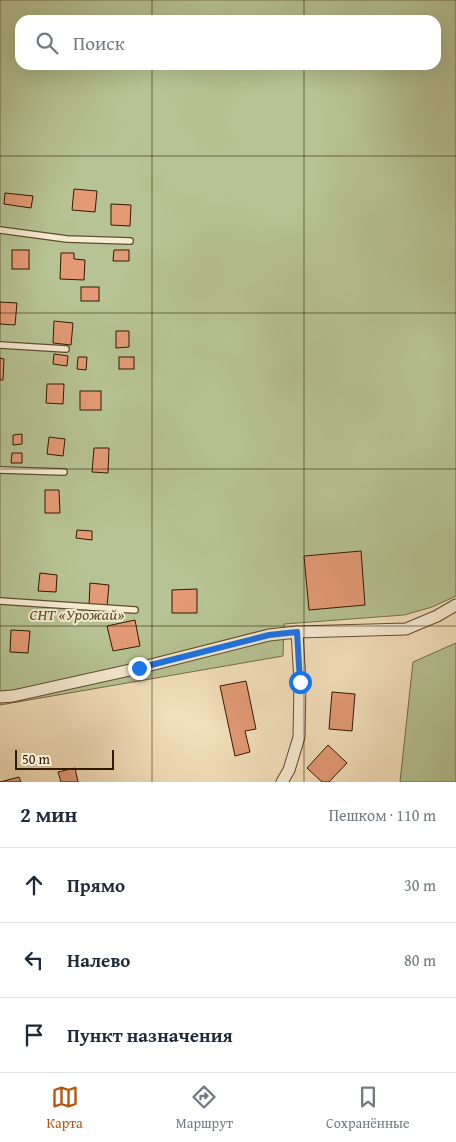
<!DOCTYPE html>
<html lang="ru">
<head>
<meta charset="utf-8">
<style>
  :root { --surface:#fff; --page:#f2f2f3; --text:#1f2937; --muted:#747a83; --line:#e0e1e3; --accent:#b45309 }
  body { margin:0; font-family:"Gentium Book Plus",serif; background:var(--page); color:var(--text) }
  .scale { position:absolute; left:15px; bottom:12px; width:99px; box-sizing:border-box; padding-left:5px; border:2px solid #311a00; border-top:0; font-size:14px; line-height:18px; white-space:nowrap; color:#311a00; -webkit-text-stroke:4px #f7ebd3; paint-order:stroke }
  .stop { position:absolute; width:15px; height:15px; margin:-11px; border:4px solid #1a73e8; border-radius:50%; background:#fff }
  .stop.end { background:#1a73e8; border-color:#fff; box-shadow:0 1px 5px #0008 }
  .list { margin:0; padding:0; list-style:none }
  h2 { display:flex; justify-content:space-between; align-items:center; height:65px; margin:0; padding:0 20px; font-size:21px }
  h2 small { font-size:16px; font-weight:400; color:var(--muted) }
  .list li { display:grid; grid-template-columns:32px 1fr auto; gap:15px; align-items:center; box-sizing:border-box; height:75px; padding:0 20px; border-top:1px solid var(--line) }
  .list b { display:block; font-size:19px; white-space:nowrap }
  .list em { font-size:16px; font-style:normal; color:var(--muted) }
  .icon { flex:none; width:28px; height:28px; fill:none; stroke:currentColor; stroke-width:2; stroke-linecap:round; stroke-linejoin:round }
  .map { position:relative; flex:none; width:456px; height:782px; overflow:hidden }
  .search { position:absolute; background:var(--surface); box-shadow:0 5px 20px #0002; left:15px; right:15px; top:15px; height:55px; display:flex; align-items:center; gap:12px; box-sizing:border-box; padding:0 18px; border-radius:15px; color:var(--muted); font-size:19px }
  .sheet { height:290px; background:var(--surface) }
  nav { display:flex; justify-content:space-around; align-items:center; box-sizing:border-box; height:70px; border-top:1px solid var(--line); background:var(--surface); font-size:14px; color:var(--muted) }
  nav a { display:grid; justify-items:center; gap:2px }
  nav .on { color:var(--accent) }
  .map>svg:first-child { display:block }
</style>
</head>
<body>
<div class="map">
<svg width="456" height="782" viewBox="0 0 456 782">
  <rect width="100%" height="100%" fill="#f3e0bc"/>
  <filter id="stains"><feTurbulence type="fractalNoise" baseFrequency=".004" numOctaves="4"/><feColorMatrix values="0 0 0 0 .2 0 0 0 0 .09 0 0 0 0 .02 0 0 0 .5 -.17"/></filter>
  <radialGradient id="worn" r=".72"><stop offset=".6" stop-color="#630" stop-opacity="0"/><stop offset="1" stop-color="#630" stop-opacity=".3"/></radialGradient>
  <g fill="#b7c394" stroke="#746e4a" fill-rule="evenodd">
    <path d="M0 0H456V596L432 607 404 615 284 624 283 656 0 705ZM20 20H436V65H20Z"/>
    <polygon points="456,643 456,782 400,782 413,662"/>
  </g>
  <g fill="#e49b75" stroke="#311a00">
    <polygon points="74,189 97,191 95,212 72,210"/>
    <polygon points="5,193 33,196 31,208 4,204"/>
    <polygon points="111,204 131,205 130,226 111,225"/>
    <rect x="12" y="250" width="17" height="19"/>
    <polygon points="114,250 129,250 129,261 113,261"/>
    <polygon points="61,253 74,253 74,259 85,260 84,280 60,279"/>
    <rect x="81" y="287" width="18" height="14"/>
    <polygon points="0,302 17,303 15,325 0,324"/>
    <polygon points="54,321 73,323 71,345 53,343"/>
    <polygon points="116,331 129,331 129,347 116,348"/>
    <polygon points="54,354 68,356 67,366 53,364"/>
    <polygon points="78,357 87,357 86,370 77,369"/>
    <rect x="119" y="357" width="15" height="12"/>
    <polygon points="0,358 4,359 3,380 0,380"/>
    <polygon points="47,384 64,384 63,404 46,403"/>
    <rect x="80" y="391" width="21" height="19"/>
    <polygon points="22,434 22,444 13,445 13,435"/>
    <polygon points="49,437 65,439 63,456 47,454"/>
    <polygon points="94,448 109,448 108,473 92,472"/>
    <polygon points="12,453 22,453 22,463 11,463"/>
    <polygon points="45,490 59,490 60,513 45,513"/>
    <polygon points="77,530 92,531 92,540 76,538"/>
    <polygon points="361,551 365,605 309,610 304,556"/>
    <polygon points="40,573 57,575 56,592 38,591"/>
    <polygon points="90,583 109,585 107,606 89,605"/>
    <polygon points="197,589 197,613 172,613 172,590"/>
    <polygon points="135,620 140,646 113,651 107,626"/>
    <polygon points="11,630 30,631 28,653 10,652"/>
    <polygon points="246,681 256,729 245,731 250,752 235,756 220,686"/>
    <polygon points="332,692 355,694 352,731 329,729"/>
    <polygon points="328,745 347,763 329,782 322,782 307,768"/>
    <polygon points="75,768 78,782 61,782 58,772"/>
    <polygon points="19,777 21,782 0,782"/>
  </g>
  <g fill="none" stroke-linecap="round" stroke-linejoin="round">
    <g stroke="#624c2f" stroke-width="8">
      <g id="lane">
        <polyline points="0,230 67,239 130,241"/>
        <polyline points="0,345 66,349"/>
        <polyline points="0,470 64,472"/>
        <polyline points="0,601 135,610"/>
      </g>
    </g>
    <g stroke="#624c2f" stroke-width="13">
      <g id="street">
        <polyline points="0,697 13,696 139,668 269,635 297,632 406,629 437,616 456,605"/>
        <polyline points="282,782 289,770 299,737 300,682 297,632"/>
      </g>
    </g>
    <use href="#lane" stroke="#f7ebd3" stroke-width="5.5"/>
    <use href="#street" stroke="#f7ebd3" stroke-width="11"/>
  </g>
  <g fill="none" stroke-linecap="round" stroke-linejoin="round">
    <polyline stroke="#1a73e8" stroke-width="6" points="139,668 269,635 297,632 300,682"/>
  </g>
  <path fill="none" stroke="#311a00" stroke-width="1" stroke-opacity="0.55" d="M152 0V20M304 0V20M152 65V782M304 65V782M0 156H456M0 313H456M0 469H456M0 626H456"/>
  <g text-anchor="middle" stroke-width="4" stroke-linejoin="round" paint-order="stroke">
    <g font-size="16" font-style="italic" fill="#594d2c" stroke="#f7ebd3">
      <text x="77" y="620">СНТ «Урожай»</text>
    </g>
  </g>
  <rect width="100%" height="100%" filter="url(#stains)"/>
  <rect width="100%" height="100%" fill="url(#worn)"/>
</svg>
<div class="scale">50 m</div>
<div class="stop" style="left:300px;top:682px"></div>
<div class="stop end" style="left:139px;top:668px"></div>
<div class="search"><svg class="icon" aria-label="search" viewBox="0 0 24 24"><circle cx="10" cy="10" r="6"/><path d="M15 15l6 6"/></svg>Поиск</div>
</div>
<section class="sheet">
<h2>2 мин<small>Пешком · 110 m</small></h2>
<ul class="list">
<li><svg class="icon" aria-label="ahead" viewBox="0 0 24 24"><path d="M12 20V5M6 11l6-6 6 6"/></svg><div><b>Прямо</b></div><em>30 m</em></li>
<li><svg class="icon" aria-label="left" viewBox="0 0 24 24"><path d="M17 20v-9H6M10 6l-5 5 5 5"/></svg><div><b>Налево</b></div><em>80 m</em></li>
<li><svg class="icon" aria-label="arrive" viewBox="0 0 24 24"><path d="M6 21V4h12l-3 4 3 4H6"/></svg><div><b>Пункт назначения</b></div></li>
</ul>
</section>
<nav>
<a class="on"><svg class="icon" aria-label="map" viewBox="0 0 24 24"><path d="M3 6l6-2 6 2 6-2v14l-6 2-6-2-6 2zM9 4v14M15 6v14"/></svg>Карта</a>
<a><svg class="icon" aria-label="directions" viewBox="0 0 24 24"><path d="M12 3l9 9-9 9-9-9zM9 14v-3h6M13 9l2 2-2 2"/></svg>Маршрут</a>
<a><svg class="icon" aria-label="saved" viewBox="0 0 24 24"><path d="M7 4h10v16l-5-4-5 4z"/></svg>Сохранённые</a>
</nav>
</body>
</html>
